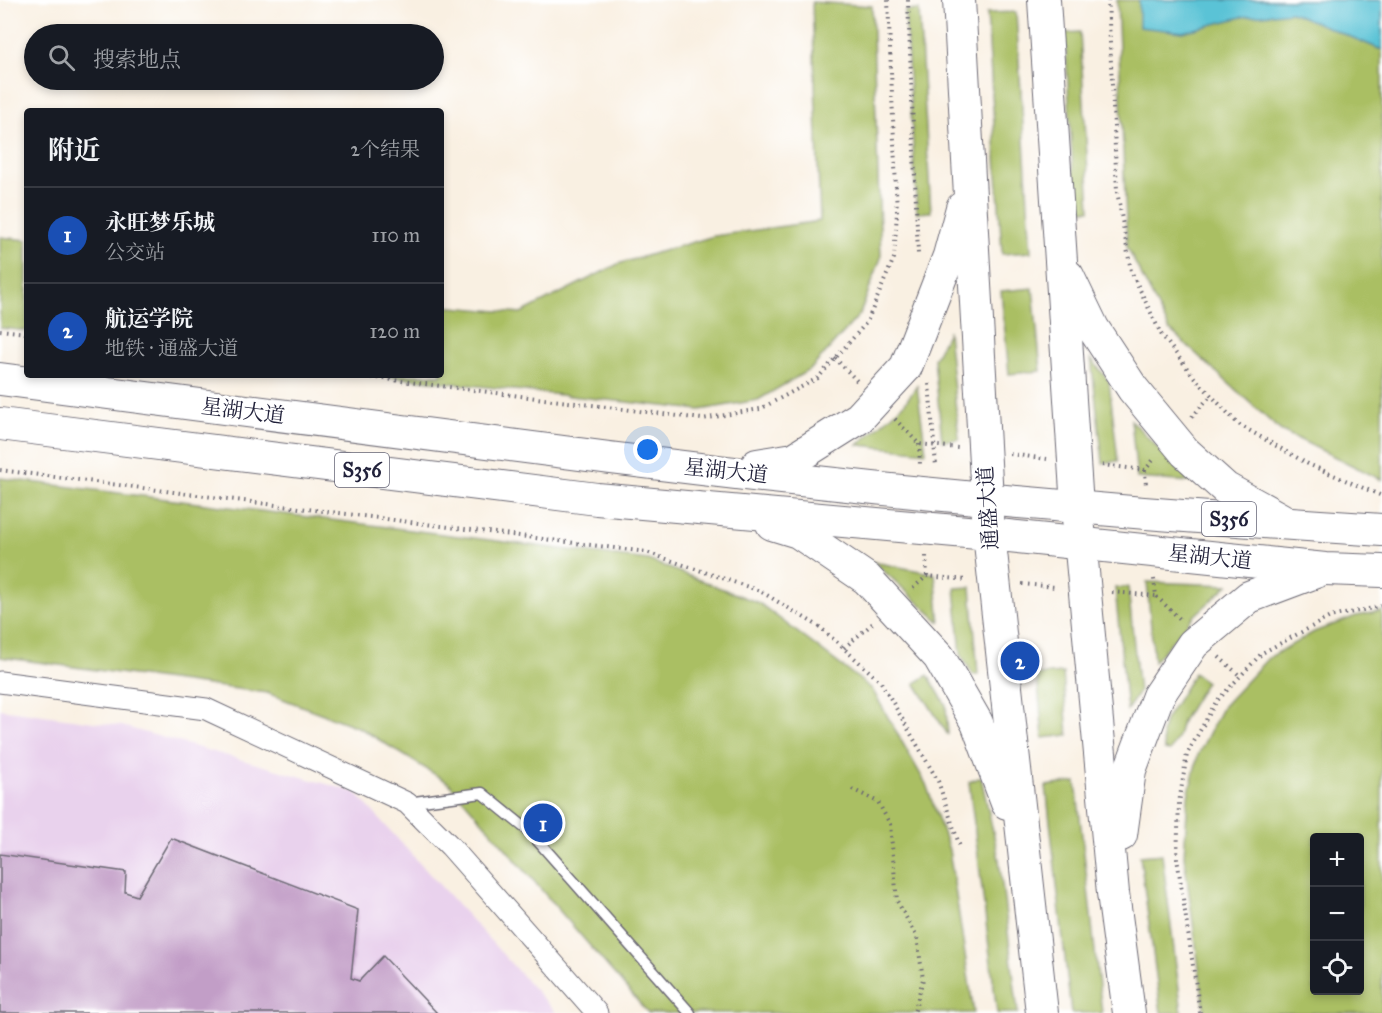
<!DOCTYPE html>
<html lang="zh">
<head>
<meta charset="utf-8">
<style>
  :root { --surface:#171b24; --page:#20242c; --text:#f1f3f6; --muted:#9ea1a6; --line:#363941; --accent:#0f766e }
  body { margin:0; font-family:"IM FELL Great Primer","Noto Serif SC",serif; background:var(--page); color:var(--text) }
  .controls { position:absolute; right:18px; bottom:18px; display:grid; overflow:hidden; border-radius:6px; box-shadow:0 3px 9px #0003 }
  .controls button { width:54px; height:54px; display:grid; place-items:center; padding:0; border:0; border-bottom:2px solid var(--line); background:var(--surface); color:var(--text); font:30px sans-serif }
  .you { position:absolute; left:648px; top:450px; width:21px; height:21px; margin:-15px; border:4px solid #fff; border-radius:50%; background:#1a73e8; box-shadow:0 0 0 9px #1a73e833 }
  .badge { display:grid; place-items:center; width:39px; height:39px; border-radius:50%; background:var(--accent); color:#fff; font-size:20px; font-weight:700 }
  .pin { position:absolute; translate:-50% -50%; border:3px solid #fff; box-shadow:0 2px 6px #0006 }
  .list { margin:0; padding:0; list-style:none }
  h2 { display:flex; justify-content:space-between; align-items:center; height:78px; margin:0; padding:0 24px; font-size:26px }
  h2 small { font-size:20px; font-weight:400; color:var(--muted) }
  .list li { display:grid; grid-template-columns:39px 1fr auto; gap:18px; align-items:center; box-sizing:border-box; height:96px; padding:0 24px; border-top:2px solid var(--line) }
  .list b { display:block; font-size:22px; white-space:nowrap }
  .list p { margin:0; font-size:20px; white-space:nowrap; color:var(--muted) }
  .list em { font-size:20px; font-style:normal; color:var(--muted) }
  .icon { flex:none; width:33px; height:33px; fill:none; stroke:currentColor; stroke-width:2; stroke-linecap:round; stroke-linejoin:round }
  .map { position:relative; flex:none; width:1382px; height:1013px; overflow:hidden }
  .search { position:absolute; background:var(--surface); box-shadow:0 3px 9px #0003; left:24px; top:24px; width:420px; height:66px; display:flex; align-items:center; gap:15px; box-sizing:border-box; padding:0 21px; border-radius:33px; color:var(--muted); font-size:22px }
  .panel { position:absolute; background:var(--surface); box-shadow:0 3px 9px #0003; left:24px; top:108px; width:420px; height:270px; border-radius:6px }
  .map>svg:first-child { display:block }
</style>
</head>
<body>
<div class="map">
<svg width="1382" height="1013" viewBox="0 0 1382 1013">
  <rect width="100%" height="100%" fill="#fff"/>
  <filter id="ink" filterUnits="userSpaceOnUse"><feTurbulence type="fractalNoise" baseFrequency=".0167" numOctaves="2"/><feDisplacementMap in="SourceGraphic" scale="12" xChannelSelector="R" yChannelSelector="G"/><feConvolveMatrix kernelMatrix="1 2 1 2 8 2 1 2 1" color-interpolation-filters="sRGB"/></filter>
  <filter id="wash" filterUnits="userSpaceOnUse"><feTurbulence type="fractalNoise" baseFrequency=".008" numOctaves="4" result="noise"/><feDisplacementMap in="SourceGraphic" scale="24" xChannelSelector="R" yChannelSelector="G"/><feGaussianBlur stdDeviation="1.35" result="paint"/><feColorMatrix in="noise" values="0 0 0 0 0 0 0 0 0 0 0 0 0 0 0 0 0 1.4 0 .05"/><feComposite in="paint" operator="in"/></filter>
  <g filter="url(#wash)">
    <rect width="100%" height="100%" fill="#f9f0e2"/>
    <polygon fill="#e9d2ed" points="0,709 122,726 355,792 556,1013 0,1013"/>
    <g fill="#aabf63" stroke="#66704f" stroke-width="1.5" fill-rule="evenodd">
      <polygon points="1117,0 1382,0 1382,480 1280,430 1169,329 1127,247"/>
      <polygon points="812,2 872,6 881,258 860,314 811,369 758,400 700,410 375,375 441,375 441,306 521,313 618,264 714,236 820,221"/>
      <polygon points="919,10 931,212 917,213 905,11"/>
      <polygon points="1016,12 1031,252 1002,254 987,13"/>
      <polygon points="1080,32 1090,210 1075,210 1065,33"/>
      <polygon points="0,237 27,240 27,331 0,328"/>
      <polygon points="1033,288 1041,371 1009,374 1001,291"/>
      <polygon points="948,332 959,439 942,441 934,359"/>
      <polygon points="1091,359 1109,381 1118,461 1103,463"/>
      <polygon points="917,386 926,452 858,445 904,404"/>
      <polygon points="1131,420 1191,482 1137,478"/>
      <polygon points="0,478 648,560 759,603 872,689 926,784 949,850 974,1013 648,1013 449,783 360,728 267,693 0,657"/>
      <polygon points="874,562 935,574 940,622"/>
      <polygon points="1147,582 1228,585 1191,619 1154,662"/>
      <polygon points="971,587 978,674 973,675 961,655 955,588"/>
      <polygon points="1128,587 1139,692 1127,710 1115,588"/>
      <path d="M1382 611V1013H1205L1184 856 1188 796 1198 755 1223 706 1268 658 1314 632 1356 616ZM1314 838H1360V990H1314Z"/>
      <polygon points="1063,673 1068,735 1043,738 1037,675"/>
      <polygon points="1194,673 1206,682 1182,721 1178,736 1170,751 1164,750 1162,732 1165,720"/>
      <polygon points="928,675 946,705 948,735 915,683"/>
      <polygon points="981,777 999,859 1018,1013 997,1013 969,782"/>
      <polygon points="1076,782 1102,1013 1071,1013 1046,786"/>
      <polygon points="1162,854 1182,1013 1161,1013 1140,856"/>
    </g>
    <polygon fill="#5ac3d6" stroke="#3e7288" stroke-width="1.5" points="1139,0 1382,0 1382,50 1291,12 1242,17 1183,32 1139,27"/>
    <g id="blocks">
      <polygon fill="#c29ec7" points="171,838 358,910 351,978 359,981 383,956 437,1013 0,1013 0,854 126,872 125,892 137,896"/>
    </g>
  </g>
  <g filter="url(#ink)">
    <use href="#blocks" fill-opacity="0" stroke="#6d6a75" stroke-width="1.5"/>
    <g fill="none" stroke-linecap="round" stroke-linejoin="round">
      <g stroke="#6d6a75" stroke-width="13">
        <polyline id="lane" points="407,803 482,793 530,832 690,1013"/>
      </g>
      <g stroke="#6d6a75" stroke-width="23">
        <polyline id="street" points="0,682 206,709 407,803 450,846 597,1013"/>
      </g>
      <g stroke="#6d6a75" stroke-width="34">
        <g id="primary">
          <polyline points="959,0 989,534 1042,1013"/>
          <polyline points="1044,0 1077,507 1113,893 1129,1013"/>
          <polyline points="1068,276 1093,328 1133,389 1185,452 1225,488 1281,519"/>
          <path d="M0 379C203 406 406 433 610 458 866 490 1124 514 1382 530"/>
          <polyline points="0,424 597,499 989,534 1325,569 1382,571"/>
          <polyline points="757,465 794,459 859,418 906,367 949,256 962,208"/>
          <polyline points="772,524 798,532 867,579 939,657 977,723 1007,803"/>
          <polyline points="1121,835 1130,770 1158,696 1193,644 1249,597 1318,571"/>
        </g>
      </g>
      <g stroke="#6d6a75" stroke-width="4" stroke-dasharray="1.5 4.5" stroke-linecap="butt">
        <polyline points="908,0 918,254"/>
        <polyline points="1108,0 1117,191 1131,271 1161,334 1194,377 1238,424 1308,464 1382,496"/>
        <polyline points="0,330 27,333"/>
        <polyline points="835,358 858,382"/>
        <polyline points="354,375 702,419 760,409 818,378 867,322 894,258 897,212 888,0"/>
        <polyline points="929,384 936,466"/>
        <polyline points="1192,417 1211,395"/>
        <polyline points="895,419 919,444 958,448"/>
        <polyline points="919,444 920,465"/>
        <polyline points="1010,454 1047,459"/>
        <polyline points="1102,465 1145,470 1155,458"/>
        <polyline points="0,470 646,552 760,591 820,627 881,682 938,781 960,847"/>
        <polyline points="1145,470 1146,487"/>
        <polyline points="926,556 927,576"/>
        <polyline points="1154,579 1156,596 1181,620"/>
        <polyline points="1022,584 1056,587"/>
        <polyline points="913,588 927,576 967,580"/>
        <polyline points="1112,592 1156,596"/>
        <polyline points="844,648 873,623"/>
        <polyline points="1219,657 1240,676"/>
        <polyline points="852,789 878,802 890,824 897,901 917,937 923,979 914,1013"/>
        <polyline points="1200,1013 1177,858 1179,803 1187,754 1216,702 1262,653 1330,617 1382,606"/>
      </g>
      <use href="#lane" stroke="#fff" stroke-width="10"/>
      <use href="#street" stroke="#fff" stroke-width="21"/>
      <use href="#primary" stroke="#fff" stroke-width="32"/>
    </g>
  </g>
  <g text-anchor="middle" stroke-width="6" stroke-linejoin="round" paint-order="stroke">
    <g fill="#fff" stroke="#646476" stroke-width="1.5">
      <rect x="335" y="453" width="54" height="34" rx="4.5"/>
      <rect x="1202" y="502" width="54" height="34" rx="4.5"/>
    </g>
    <g font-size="20" font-weight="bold" fill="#22223b">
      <text x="362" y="477">S356</text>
      <text x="1229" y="526">S356</text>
    </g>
    <g font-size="21" fill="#22223b" stroke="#fff">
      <text transform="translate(243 411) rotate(7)" y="7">星湖大道</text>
      <text transform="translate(726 471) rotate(6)" y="7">星湖大道</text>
      <text transform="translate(988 508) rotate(-94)" y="7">通盛大道</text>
      <text transform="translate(1210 557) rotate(6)" y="7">星湖大道</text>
    </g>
  </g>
</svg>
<div class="controls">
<button>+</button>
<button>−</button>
<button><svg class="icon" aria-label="locate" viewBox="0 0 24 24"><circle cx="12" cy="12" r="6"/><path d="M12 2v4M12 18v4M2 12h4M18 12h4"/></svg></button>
</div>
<div class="you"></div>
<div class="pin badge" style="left:543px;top:823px;background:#1a4fb4">1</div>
<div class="pin badge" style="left:1020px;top:661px;background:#1a4fb4">2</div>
<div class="search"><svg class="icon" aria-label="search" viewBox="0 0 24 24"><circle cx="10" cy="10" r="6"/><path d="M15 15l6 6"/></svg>搜索地点</div>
<section class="panel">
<h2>附近<small>2个结果</small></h2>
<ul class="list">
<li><span class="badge" style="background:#1a4fb4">1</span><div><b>永旺梦乐城</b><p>公交站</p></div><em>110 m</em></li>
<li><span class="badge" style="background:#1a4fb4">2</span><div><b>航运学院</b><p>地铁 · 通盛大道</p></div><em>120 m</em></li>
</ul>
</section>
</div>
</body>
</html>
